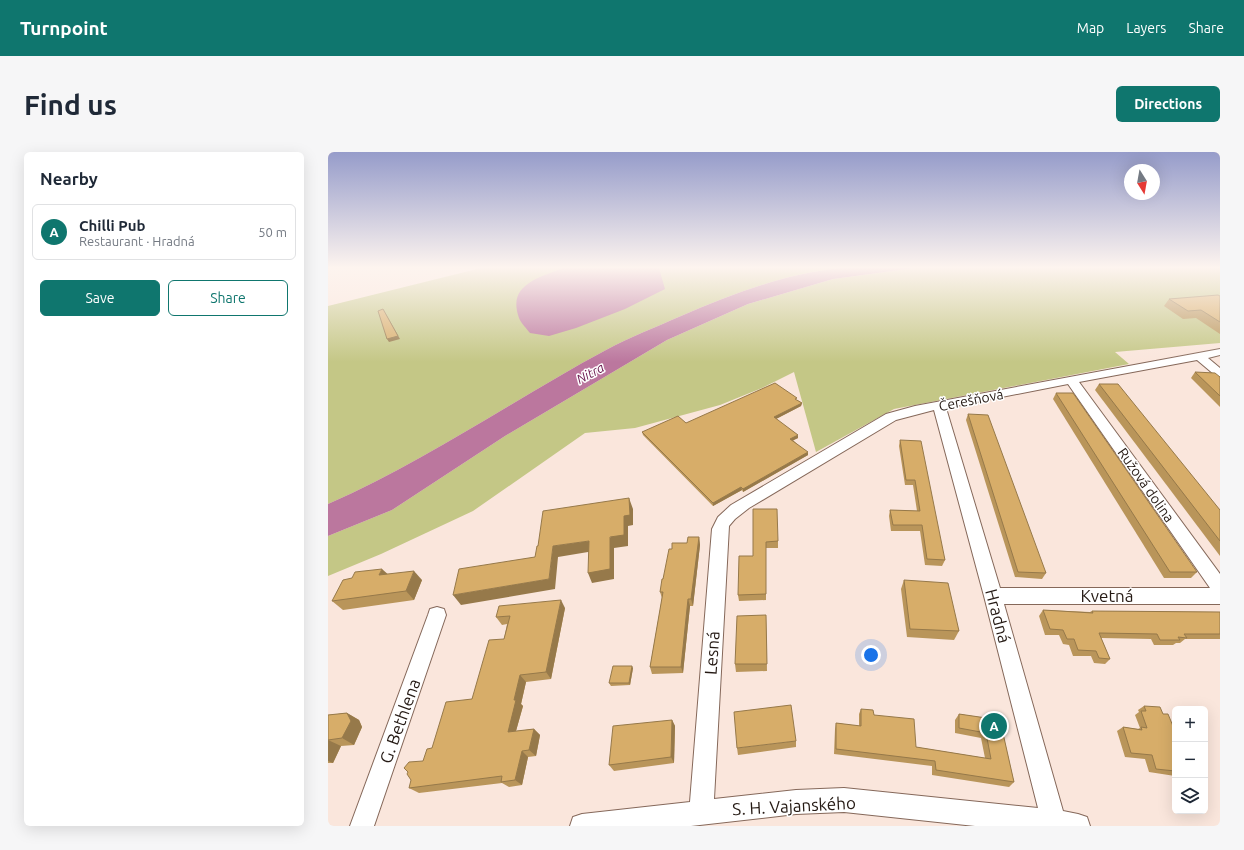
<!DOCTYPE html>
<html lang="en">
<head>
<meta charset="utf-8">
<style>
  :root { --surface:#fff; --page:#f6f6f7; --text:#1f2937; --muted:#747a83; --line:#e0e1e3; --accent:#0f766e }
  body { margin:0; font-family:Ubuntu,sans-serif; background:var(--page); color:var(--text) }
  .controls { position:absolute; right:12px; bottom:12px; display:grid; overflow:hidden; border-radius:6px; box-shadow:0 4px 16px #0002 }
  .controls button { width:36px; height:36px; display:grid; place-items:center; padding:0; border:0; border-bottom:1px solid var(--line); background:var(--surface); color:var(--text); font:20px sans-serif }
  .compass { position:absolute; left:796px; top:12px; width:36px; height:36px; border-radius:50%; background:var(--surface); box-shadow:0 4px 16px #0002; rotate:169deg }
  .you { position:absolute; left:543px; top:503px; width:14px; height:14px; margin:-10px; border:3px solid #fff; border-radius:50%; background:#1a73e8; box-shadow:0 0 0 6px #1a73e833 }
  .badge { display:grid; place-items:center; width:26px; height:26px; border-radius:50%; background:var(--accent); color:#fff; font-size:13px; font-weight:700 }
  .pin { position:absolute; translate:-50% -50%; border:2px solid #fff; box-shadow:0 1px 4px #0006 }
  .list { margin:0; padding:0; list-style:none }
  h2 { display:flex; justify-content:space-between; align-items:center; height:52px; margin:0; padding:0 16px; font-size:17px }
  h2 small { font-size:13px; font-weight:400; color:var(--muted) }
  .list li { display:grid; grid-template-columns:26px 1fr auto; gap:12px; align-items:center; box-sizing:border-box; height:56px; margin:0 8px 8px; padding:0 8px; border:1px solid var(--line); border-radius:6px }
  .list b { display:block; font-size:15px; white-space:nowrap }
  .list p { margin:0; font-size:13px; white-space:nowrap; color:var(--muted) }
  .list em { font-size:13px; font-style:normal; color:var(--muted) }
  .actions { display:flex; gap:8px; padding:12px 16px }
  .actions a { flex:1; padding:9px 0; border:1px solid var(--accent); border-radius:6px; text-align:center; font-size:14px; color:var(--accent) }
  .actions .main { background:var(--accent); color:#fff }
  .icon { flex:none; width:22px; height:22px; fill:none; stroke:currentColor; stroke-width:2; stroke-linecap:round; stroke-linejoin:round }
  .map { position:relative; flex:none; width:892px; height:674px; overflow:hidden; border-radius:6px }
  header { display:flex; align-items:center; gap:24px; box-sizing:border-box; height:56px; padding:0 20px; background:var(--accent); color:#fff }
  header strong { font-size:19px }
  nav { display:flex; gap:22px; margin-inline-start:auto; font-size:14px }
  .intro { display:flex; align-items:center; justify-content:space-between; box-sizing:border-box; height:96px; padding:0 24px }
  h1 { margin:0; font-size:28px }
  .button { padding:10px 18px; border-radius:6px; background:var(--accent); color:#fff; font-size:14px; font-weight:700 }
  main { display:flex; gap:24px; padding:0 24px }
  aside { flex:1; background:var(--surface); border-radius:6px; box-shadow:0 4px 16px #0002 }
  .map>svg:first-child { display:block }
</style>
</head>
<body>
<header>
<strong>Turnpoint</strong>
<nav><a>Map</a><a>Layers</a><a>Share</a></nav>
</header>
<div class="intro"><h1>Find us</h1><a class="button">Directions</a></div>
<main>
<aside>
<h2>Nearby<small></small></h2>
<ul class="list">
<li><span class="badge">A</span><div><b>Chilli Pub</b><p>Restaurant · Hradná</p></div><em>50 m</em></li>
</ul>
<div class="actions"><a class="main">Save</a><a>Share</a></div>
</aside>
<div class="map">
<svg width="892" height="674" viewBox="0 0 892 674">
  <rect width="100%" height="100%" fill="#fae6dc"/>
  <g fill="#c4c786">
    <path d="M153 116H512C456 122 404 142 353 164 328 175 302 185 278 198 185 248 98 309 0 352V154Z"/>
    <polygon points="587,116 892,116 892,191 787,200 801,212 566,257 488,300 466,220 434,236 392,253 307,276 257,281 145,359 53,402 0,424 0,384 64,358 177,284 339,188 420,152 505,127"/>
  </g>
  <g fill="#bb779e">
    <path d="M235 116H331L337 137 297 157 248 176 221 184 202 181C199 177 193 171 191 166 179 133 210 126 235 116Z"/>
    <path d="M512 116H587L505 127 420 152 339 188 177 284 64 358 0 384V352C98 309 185 248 278 198 302 185 328 175 353 164 404 142 456 122 512 116Z"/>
  </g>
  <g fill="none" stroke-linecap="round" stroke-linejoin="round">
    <g stroke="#85685a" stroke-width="2">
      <g id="street">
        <path d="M892 197V203L880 206 892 216V225L888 224 869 208 751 230 892 422V452H676L735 659 750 662 759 665 762 674H647L516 660 468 662 363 674H242L245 665 254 662 362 650 384 377 390 365 403 353 558 262 587 254ZM740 232 882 436H672L618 256ZM606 258 656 444 710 656 516 636 468 638 386 647 401 374 407 367 421 356 568 268Z"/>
        <polygon points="109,455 116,457 118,463 46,674 22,674 100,463 102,457"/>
      </g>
    </g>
    <use href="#street" fill="#fff" fill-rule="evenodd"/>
  </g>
  <g fill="#b9955a">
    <polygon points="892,144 892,182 868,166 855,167 836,154 841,147"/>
    <polygon points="867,220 892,225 892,255 863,226"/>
    <polygon points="771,232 892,358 892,404 767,238"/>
    <polygon points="728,241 869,420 863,426 836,426 725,247"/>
    <polygon points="469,248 474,251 473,254 448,267 470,286 465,288 480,303 415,340 414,338 385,354 315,283 314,280 358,271"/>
    <polygon points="640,262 718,421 714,427 687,425 638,268"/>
    <polygon points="572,288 617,408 614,414 597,413 592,379 563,379 561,364 562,358 589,359 585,333 577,333 571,294"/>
    <polygon points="425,357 450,389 450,396 438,396 438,448 411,449 410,443 425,404"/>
    <polygon points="371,385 372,393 365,454 362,454 355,521 324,522 322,515 334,446 332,440 335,427 359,391"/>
    <polygon points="60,422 94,428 86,448 15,458 4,449"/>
    <polygon points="576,428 631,479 626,488 579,485 573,437"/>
    <polygon points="237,456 223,527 198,530 193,552 195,554 188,579 206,577 212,583 208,604 200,605 194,633 181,635 174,631 91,641 81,636 95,609 104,596 144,547 176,487 179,472 174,473 168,465"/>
    <polygon points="715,458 762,460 764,459 892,460 892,487 857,487 852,491 848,491 845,493 826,493 823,487 773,486 782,507 777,512 766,511 763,504 745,504 741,493 735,492 731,483 717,483 711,464"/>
    <polygon points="438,463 439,519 408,520 407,512"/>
    <polygon points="305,516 302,533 283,534 281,531"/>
    <polygon points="816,554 835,562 847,579 847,624 821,620 817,607 797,605 789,579 795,575 810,577 812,576 807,563 811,560 810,558"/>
    <polygon points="533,557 546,563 588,595 657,606 653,586 627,581 627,568 631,562 672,568 686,630 681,635 604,623 604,614 506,602 507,577 508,571 531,574 531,562"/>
    <polygon points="19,561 31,568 34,575 26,593 13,594 5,611 0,611 0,563"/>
    <polygon points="344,568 347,574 346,611 286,619 281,613"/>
    <polygon points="468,589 468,595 410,603 409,596"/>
  </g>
  <g fill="#96794a">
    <polygon points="55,157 72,187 61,190 59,187"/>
    <polygon points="474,251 473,254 446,268 446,265"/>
    <polygon points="470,283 470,286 462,290 462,287"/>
    <polygon points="480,300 480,303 415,340 415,337"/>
    <polygon points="413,335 414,338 385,354 385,351"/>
    <polygon points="301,346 305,357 305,373 300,374 300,394 286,396 286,427 264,431 260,421 296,364"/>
    <polygon points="371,385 372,393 365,454 363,447"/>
    <polygon points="261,389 266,399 230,405 227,437 133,453 125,443 221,427 225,394"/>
    <polygon points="54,417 63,425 51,423"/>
    <polygon points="86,419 94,428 86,448 78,439"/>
    <polygon points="360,447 362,454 355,521 353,515"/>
    <polygon points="233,448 237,456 223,527 218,520"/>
    <polygon points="304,514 305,516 302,533 301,531"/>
    <polygon points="192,523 198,530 193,552 195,554 186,586 180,580 186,548"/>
    <polygon points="19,561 31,568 34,575 26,593 14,586"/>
    <polygon points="344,568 347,574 346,611 343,605"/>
    <polygon points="206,577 212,583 208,604 201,598"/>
    <polygon points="0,588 13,594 5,611 0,609"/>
    <polygon points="194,599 200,605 194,633 187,628"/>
  </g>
  <g fill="#d7ad69" stroke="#96794a">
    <polygon points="890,143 892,144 892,170 873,158 860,159 841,147"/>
    <polygon points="55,157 70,184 59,187 50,159"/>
    <polygon points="867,220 887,221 892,225 892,244"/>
    <polygon points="447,231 469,246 467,247 474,251 446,265 470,283 462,287 480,300 415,337 413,335 385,351 314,280 350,264 358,271"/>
    <polygon points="771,232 790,232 892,358 892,389"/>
    <polygon points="728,241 745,241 869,420 842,420"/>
    <polygon points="640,262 660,263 718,421 690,420"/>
    <polygon points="572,288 593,289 617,408 599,407 594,373 565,373 562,358 592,359 587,328 578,328"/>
    <polygon points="301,346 302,363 296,364 296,383 282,385 282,417 260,421 261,389 225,394 221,427 125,443 131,417 207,405 209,394 210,394 215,359"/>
    <polygon points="425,357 449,357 450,389 438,390 438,442 410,443 411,404 425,404"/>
    <polygon points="360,385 371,385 363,447 360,447 353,515 322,515 335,440 332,440 334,427 335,427 341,397 344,397 344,391 359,391"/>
    <polygon points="54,417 51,423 86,419 78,439 4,449 15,428 24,426 27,420"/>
    <polygon points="576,428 620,431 631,479 582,477"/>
    <polygon points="233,448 218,520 192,523 186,548 188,548 180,580 206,577 201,598 194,599 187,628 173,630 174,624 81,636 83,628 79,622 80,620 76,616 81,610 95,609 99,597 104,596 118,550 144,547 161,488 176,487 182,464 168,465 171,454"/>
    <polygon points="715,458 765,461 764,459 892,460 892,482 856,482 859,486 850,485 852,488 832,488 829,482 771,481 782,507 771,506 768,499 750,498 746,487 739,487 735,478 722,477"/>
    <polygon points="438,463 439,512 407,512 409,464"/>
    <polygon points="285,514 304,514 301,531 281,531"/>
    <polygon points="463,553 468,589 409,596 406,560"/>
    <polygon points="816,554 832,555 835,562 840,562 847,579 847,619 828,617 824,603 803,601 795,575 814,578 813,575 819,576 813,559 818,559"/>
    <polygon points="533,557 545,558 546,563 586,567 588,595 663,607 658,581 631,576 631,562 672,568 686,630 608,618 607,609 508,597 508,571 533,574"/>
    <polygon points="19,561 23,569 14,586 0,588 0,563"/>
    <polygon points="344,568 343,605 281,613 285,574"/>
  </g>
  <linearGradient id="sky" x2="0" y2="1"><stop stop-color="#969cca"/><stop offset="0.55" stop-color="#fdf4ef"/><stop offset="1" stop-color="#fdf4ef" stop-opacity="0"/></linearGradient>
  <rect width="892" height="210" fill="url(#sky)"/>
  <g text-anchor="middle" stroke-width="3" stroke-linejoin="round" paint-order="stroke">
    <g font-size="13" font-style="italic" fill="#6a184f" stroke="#fff">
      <text transform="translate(262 221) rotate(-28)" y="5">Nitra</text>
    </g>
    <g font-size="14" fill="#251a14" stroke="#fff">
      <text transform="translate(643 248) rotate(-11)" y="5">Čerešňová</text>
      <text transform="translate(818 333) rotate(55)" y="5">Ružová dolina</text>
    </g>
    <g font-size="17" fill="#251a14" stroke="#fff">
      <text x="779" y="450">Kvetná</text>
      <text transform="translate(670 464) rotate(75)" y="6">Hradná</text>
      <text transform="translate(384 501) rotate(-86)" y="6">Lesná</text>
      <text transform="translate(72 569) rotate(-70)" y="6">G. Bethlena</text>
      <text transform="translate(466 654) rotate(-3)" y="6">S. H. Vajanského</text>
    </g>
  </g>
</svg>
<div class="controls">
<button>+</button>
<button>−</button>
<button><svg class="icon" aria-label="layers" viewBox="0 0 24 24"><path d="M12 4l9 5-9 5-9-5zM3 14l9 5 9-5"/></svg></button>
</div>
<svg class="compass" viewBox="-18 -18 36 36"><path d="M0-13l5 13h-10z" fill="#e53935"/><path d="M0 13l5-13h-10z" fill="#747a83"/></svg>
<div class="you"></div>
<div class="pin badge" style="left:666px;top:574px">A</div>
</div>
</main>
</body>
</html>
